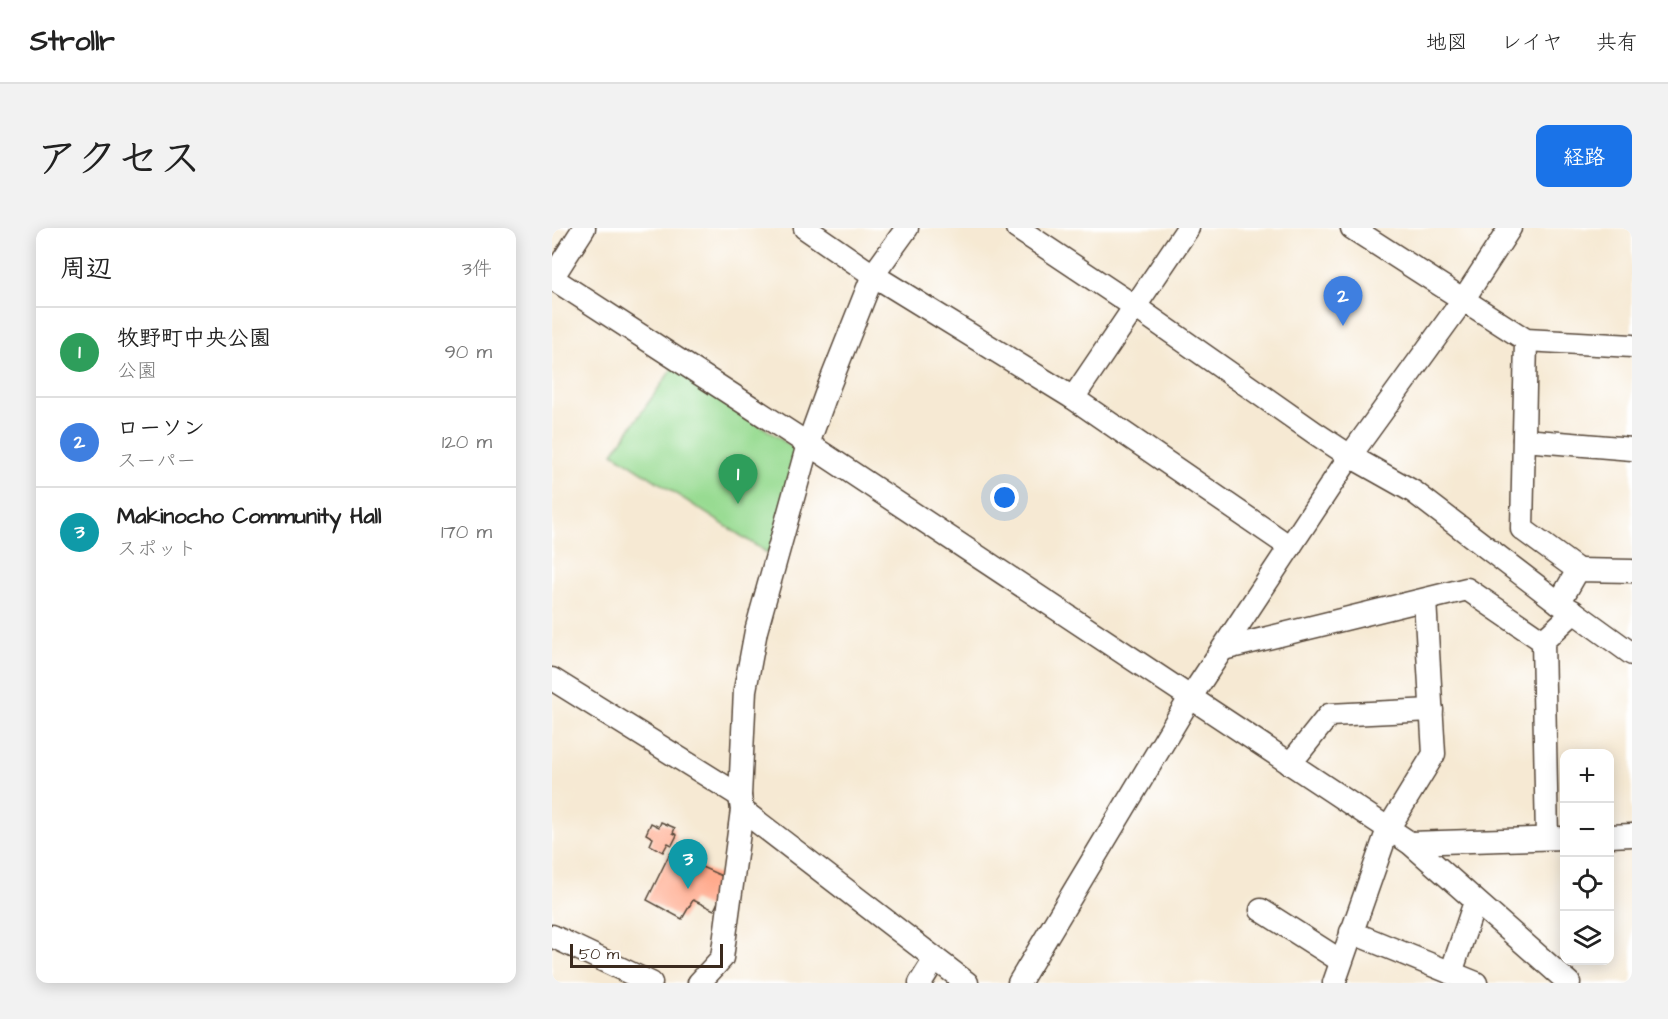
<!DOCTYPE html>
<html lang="ja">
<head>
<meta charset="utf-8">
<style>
  :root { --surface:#fff; --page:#f2f2f2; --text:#222; --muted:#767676; --line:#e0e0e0; --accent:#1a73e8 }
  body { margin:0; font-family:"Architects Daughter","Klee One",sans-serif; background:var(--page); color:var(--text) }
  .controls { position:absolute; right:18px; bottom:18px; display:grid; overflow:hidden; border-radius:12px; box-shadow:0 3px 15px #0003 }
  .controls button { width:54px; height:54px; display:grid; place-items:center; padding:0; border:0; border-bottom:2px solid var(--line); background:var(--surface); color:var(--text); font:30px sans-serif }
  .scale { position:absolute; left:18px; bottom:15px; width:153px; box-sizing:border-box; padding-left:6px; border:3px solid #3b2a1e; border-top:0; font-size:16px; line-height:21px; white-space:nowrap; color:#3b2a1e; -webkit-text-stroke:4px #fff; paint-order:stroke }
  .you { position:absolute; left:453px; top:270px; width:21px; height:21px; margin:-15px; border:4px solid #fff; border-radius:50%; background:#1a73e8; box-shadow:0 0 0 9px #1a73e833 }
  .badge { display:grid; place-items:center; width:39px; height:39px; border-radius:50%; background:var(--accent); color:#fff; font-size:20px; font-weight:700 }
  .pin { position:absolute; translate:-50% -50px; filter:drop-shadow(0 2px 3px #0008) }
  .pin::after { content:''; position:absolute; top:32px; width:21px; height:18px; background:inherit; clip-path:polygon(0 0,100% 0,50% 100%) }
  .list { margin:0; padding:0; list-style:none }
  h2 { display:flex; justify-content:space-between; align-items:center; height:78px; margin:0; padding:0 24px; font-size:26px }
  h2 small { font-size:20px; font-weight:400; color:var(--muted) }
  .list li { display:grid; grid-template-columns:39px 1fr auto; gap:18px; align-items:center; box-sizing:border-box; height:90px; padding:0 24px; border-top:2px solid var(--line) }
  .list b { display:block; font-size:22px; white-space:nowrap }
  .list p { margin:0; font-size:20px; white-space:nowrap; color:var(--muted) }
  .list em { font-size:20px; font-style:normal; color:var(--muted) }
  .icon { flex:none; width:33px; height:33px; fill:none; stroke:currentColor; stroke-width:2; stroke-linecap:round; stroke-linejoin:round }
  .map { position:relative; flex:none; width:1080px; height:755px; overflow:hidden; border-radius:12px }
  header { display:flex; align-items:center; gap:36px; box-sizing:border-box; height:84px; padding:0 30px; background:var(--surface); border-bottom:2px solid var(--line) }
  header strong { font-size:28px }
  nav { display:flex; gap:33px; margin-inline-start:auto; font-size:21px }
  .intro { display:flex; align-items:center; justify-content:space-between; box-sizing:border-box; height:144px; padding:0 36px }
  h1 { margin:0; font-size:42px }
  .button { padding:15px 27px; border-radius:12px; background:var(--accent); color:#fff; font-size:21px; font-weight:700 }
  main { display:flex; gap:36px; padding:0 36px }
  aside { flex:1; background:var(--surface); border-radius:12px; box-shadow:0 3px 15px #0003 }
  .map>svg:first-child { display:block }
</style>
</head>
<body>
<header>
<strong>Strollr</strong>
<nav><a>地図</a><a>レイヤ</a><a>共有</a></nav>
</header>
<div class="intro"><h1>アクセス</h1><a class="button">経路</a></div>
<main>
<aside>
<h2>周辺<small>3件</small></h2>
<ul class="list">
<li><span class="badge" style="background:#2e9e5b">1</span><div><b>牧野町中央公園</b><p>公園</p></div><em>90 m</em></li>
<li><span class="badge" style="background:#3f7fe0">2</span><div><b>ローソン</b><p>スーパー</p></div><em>120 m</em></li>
<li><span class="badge" style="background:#0f9aa8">3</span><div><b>Makinocho Community Hall</b><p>スポット</p></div><em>170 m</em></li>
</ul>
</aside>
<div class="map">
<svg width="1080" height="755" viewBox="0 0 1080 755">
  <rect width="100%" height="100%" fill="#fff"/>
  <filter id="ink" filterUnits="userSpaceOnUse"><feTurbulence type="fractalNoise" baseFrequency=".0167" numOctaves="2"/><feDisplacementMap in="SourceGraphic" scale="12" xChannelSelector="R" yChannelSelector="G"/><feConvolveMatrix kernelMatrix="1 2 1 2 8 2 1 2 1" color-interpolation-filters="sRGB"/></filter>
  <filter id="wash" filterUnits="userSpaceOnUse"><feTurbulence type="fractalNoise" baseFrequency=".008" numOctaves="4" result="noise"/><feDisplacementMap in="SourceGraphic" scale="24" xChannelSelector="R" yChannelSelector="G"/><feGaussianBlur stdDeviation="1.35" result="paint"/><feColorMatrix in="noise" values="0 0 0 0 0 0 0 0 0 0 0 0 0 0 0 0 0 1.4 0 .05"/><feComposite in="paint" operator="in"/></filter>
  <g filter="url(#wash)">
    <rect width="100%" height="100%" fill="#f6e9d3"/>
    <polygon fill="#98db92" stroke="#6a8258" stroke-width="1.5" points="122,138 249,225 217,326 61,225"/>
    <g id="blocks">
      <g fill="#ffa98b">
        <polygon points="109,594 123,600 121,605 125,607 120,617 116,615 111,624 98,617 101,610 94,606 99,595 107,599"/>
        <polygon points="118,625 177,651 162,682 141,672 130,691 95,672"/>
      </g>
    </g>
  </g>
  <g filter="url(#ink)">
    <use href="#blocks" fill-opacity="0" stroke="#574739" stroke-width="1.5"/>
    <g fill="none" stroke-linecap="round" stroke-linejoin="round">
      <g stroke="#574739" stroke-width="25">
        <g id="minor">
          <polyline points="253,0 321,47 521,170 738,319"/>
          <polyline points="465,0 582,78 763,205 798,228 862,264 1007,375 1022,384 1080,426"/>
          <polyline points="800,0 974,112 1080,118"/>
          <polyline points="0,50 273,227 858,615 1017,755"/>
          <polyline points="0,50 32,0"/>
          <polyline points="974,112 970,301 1026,342"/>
          <polyline points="521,170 636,0"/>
          <polyline points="972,212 1080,221"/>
          <polyline points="1007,375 1026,342 1080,343"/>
          <polyline points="671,421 915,361 991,413"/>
          <polyline points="0,451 188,568"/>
          <polyline points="738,536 777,487 880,482"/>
          <polyline points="190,582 415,755"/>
          <polyline points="1058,608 1080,607"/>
          <polyline points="995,610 991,413 1022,384"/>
          <polyline points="858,615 1012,610"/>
          <polyline points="709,682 789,733"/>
          <polyline points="799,704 924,755"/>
          <polyline points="0,708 99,755"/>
          <polyline points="899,745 923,674"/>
          <polyline points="147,755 170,730 190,582 188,568 193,462 204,403 256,216 277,158 321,47 355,0"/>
          <polyline points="368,755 383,731"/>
          <polyline points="467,755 638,470 798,228 911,72 958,0"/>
          <polyline points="782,755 836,601 882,526 873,372"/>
        </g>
      </g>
      <use href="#minor" stroke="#fff" stroke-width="22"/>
    </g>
  </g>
</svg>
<div class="controls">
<button>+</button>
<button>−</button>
<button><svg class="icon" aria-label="locate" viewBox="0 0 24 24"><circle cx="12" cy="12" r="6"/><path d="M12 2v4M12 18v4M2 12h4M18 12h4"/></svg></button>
<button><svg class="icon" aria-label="layers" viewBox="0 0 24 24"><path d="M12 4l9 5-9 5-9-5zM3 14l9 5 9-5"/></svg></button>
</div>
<div class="scale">50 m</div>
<div class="you"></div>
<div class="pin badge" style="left:186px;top:276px;background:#2e9e5b">1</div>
<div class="pin badge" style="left:791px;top:98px;background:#3f7fe0">2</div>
<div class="pin badge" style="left:136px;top:661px;background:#0f9aa8">3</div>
</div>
</main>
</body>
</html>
